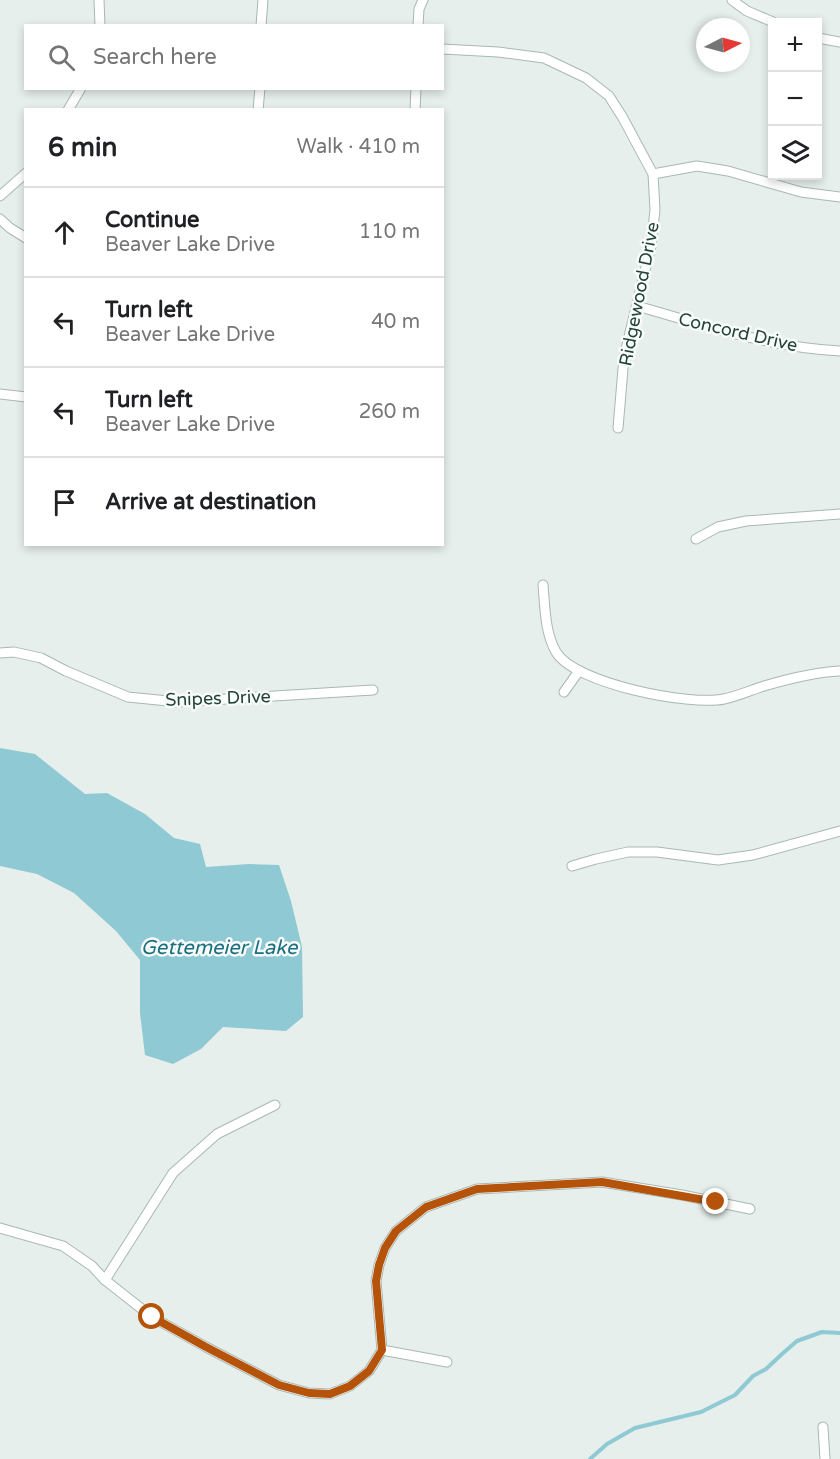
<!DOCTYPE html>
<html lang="en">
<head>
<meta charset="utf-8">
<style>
  :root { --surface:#fff; --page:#f2f2f2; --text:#202124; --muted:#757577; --line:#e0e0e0 }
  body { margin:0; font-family:"Varela Round",sans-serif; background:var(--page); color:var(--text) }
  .controls { position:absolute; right:18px; top:18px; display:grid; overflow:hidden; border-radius:0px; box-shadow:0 3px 9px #0003 }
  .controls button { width:54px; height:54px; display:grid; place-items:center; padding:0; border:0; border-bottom:2px solid var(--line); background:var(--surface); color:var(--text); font:30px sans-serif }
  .compass { position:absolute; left:696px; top:18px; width:54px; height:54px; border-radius:50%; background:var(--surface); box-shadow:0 3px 9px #0003; rotate:84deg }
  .stop { position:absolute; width:18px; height:18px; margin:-14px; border:4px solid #b45309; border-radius:50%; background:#fff }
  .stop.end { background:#b45309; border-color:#fff; box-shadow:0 2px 6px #0008 }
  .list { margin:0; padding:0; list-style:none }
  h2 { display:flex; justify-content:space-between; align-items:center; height:78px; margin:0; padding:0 24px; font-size:26px }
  h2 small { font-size:20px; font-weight:400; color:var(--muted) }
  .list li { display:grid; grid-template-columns:39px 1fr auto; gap:18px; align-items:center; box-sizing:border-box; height:90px; padding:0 24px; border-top:2px solid var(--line) }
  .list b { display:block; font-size:22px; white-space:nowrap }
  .list p { margin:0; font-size:20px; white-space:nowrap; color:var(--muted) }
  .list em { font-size:20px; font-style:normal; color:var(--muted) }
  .icon { flex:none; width:33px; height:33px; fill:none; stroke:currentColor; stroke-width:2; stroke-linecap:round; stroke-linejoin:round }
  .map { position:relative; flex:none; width:840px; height:1459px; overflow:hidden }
  .search { position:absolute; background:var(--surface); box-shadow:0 3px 9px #0003; left:24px; top:24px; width:420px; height:66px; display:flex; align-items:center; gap:15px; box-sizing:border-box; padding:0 21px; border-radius:0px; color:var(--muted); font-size:22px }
  .panel { position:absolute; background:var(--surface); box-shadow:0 3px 9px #0003; left:24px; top:108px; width:420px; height:438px; border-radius:0px }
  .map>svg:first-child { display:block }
</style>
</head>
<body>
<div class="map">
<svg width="840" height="1459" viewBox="0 0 840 1459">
  <rect width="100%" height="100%" fill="#e6efeb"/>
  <polygon fill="#8ec9d4" points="0,748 35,754 85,794 107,793 145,814 174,838 200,844 206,867 249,864 279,865 291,901 302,947 303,1017 286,1031 223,1027 201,1049 173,1064 145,1055 140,1013 140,960 116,931 74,893 37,874 0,866"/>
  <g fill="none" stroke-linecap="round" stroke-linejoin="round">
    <polyline stroke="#8ec9d4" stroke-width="4" points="590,1459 607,1444 635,1428 701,1412 735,1395 753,1376 766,1369 782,1354 797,1341 822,1332 840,1333"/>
    <g stroke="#a8b8b2" stroke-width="11">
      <g id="street">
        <polyline points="99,0 100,26"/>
        <polyline points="732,0 747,11 773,22"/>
        <polyline points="261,26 263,0"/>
        <polyline points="418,26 419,9 423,0"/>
        <polyline points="818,38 840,42"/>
        <polyline points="442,49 498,52 544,58 586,78 609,96 623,118 653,174 655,210 651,246 624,357 618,428"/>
        <polyline points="68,110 81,88"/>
        <polyline points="258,110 260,88"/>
        <polyline points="415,110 416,88"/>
        <polyline points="653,174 697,166 728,171 801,192 840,197"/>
        <polyline points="0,196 26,173"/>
        <polyline points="0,219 10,228 26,238"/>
        <path d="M637 306C704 325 771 348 840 351"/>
        <polyline points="0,394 26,397"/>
        <polyline points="696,539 718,527 746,521 840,514"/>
        <path d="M543 585C545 608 545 633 556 652 575 684 690 706 724 699 738 696 751 690 764 686 788 679 815 672 840 671"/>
        <polyline points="0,653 14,652 41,658 66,671 128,697 178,702 373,690"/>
        <polyline points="564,692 579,671"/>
        <polyline points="572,866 596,859 628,852 657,852 718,860 753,855 840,831"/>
        <polyline points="0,1228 63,1246 92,1266 105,1280 152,1317 206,1347 279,1385 309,1393 330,1394 350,1386 369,1371 382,1350 376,1281 379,1265 385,1248 396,1231 426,1207 477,1189 602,1182 682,1195 750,1209"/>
        <polyline points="105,1280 173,1173 217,1134 275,1105"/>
        <polyline points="382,1350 447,1362"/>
        <polyline points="823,1427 825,1459"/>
      </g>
    </g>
    <use href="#street" stroke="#fff" stroke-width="9"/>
  </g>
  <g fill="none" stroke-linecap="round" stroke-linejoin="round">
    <polyline stroke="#b45309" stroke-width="8" points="152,1317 206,1347 279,1385 309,1393 330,1394 350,1386 369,1371 382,1350 376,1281 379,1265 385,1248 396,1231 426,1207 477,1189 602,1182 716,1202"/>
  </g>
  <g text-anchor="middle" stroke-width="5" stroke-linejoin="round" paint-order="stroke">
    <g font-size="18" fill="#24423a" stroke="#f7fbf9">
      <text transform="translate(639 294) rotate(-79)" y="6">Ridgewood Drive</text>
      <text transform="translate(738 332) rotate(13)" y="6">Concord Drive</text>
      <text transform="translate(218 698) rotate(-2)" y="6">Snipes Drive</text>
    </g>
    <g font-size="20" font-style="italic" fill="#1c6f80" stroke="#f7fbf9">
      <text x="219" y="954">Gettemeier Lake</text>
    </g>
  </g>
</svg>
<div class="controls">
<button>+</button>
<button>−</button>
<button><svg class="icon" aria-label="layers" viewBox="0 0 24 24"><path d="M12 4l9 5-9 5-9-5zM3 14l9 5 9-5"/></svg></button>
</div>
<svg class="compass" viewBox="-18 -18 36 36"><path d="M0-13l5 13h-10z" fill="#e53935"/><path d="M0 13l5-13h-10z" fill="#757577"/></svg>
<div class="stop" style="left:152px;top:1317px"></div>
<div class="stop end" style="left:716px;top:1202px"></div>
<div class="search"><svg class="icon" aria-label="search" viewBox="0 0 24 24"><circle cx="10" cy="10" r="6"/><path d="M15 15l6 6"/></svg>Search here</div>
<section class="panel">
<h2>6 min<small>Walk · 410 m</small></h2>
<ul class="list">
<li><svg class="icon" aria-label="ahead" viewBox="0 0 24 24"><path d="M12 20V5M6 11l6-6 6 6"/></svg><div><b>Continue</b><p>Beaver Lake Drive</p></div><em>110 m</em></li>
<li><svg class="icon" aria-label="left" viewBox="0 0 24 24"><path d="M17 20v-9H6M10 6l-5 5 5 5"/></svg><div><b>Turn left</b><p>Beaver Lake Drive</p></div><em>40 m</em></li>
<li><svg class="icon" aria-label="left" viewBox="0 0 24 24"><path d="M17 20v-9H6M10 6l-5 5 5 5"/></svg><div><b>Turn left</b><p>Beaver Lake Drive</p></div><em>260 m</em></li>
<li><svg class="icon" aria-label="arrive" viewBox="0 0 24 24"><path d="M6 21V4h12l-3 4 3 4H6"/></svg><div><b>Arrive at destination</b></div></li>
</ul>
</section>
</div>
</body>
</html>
